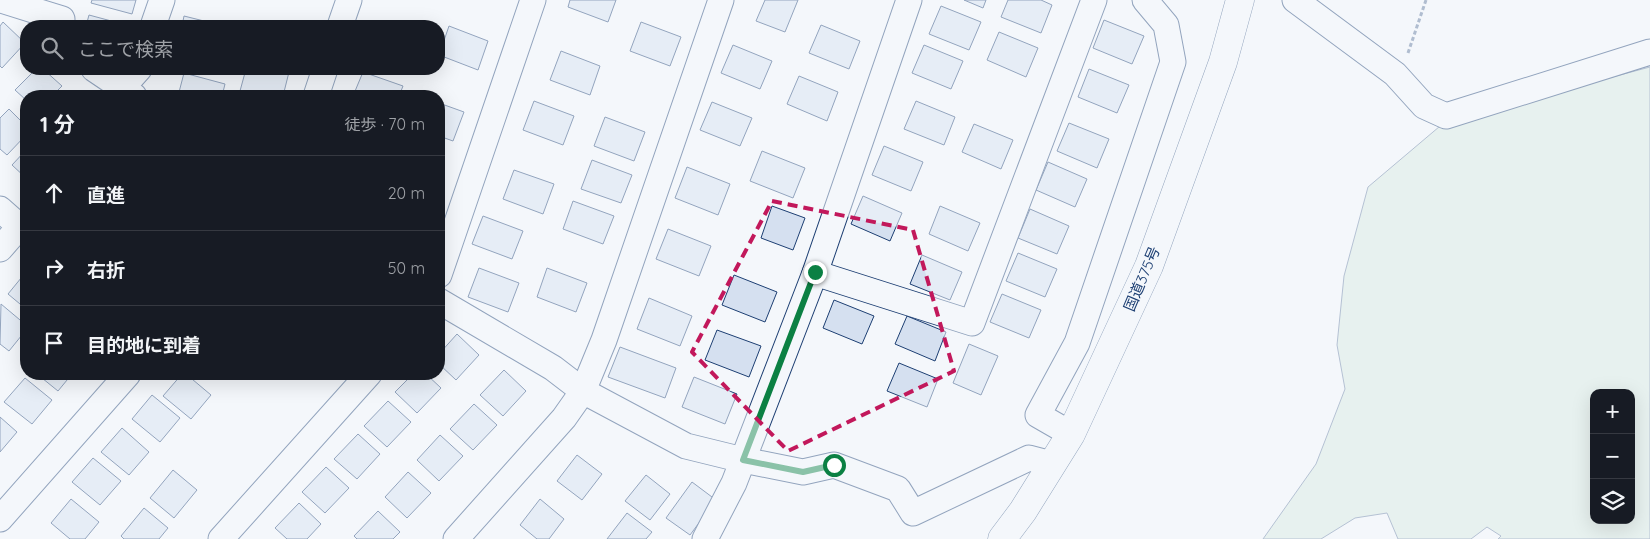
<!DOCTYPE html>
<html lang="ja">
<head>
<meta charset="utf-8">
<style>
  :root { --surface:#171b24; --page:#242831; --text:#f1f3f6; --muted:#9ea1a6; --line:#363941 }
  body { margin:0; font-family:Quicksand,"Noto Sans JP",sans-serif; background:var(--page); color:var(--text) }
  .controls { position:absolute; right:15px; bottom:15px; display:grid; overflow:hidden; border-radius:10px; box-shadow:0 5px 20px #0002 }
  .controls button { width:45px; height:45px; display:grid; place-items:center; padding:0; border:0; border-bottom:1px solid var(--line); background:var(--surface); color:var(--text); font:25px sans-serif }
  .stop { position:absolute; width:15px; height:15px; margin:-11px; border:4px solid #0b8043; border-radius:50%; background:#fff }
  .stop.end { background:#0b8043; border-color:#fff; box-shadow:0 1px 5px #0008 }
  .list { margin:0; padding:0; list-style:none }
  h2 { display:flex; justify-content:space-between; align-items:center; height:65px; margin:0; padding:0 20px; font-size:21px }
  h2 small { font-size:16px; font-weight:400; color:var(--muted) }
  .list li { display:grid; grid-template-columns:32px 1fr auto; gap:15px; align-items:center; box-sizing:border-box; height:75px; padding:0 20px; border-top:1px solid var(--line) }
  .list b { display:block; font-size:19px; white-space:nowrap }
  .list em { font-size:16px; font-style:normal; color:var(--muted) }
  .icon { flex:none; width:28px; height:28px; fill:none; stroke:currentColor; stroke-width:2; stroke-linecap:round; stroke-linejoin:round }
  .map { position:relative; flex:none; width:1650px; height:539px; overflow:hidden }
  .search { position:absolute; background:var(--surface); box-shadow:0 5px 20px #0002; left:20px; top:20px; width:425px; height:55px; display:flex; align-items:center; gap:12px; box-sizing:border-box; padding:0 18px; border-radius:20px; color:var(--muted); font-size:19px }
  .panel { position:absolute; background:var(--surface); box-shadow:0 5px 20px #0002; left:20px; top:90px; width:425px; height:290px; border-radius:20px }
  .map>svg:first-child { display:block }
</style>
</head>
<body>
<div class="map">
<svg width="1650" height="539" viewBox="0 0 1650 539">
  <rect width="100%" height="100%" fill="#f4f7fb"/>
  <path fill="#d7e8df" stroke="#687fa3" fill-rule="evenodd" d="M1650 67V539H1498L1501 536 1487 527 1471 539H1398L1387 513 1355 518 1321 539H1263L1316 464 1345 389 1337 345 1344 276 1368 187 1446 121ZM1594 393H1631V520H1594Z"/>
  <g fill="#d5e0f0" stroke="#1d3f73">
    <polygon points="92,0 136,0 132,14 91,3"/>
    <polygon points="570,0 616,0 608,22 568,7"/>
    <polygon points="765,0 798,0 785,32 756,21"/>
    <polygon points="964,0 986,0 983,8"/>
    <polygon points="1008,0 1041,0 1052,5 1041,33 1001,17"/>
    <polygon points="941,6 981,22 969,50 929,34"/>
    <polygon points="89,15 130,26 86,26"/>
    <polygon points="184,16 224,26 182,26"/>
    <polygon points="1104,20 1144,36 1132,64 1093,48"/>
    <polygon points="263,21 284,26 261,26"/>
    <polygon points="3,22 25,43 2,68 0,66 0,26"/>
    <polygon points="641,22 681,37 670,66 630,51"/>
    <polygon points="821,25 860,41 849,69 809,53"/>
    <polygon points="449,26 488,41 478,70 439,55"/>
    <polygon points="999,32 1038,48 1026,77 987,60"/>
    <polygon points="733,45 772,61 760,89 721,73"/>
    <polygon points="924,45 963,61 951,89 912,73"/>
    <polygon points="561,51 600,66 590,95 550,80"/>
    <polygon points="36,69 43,69 62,86 52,96 26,96 26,100 15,90"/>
    <polygon points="246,69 278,69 289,72 283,96 262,96 240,91"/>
    <polygon points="1089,69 1129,85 1117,113 1078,97"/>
    <polygon points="363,72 403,86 399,96 353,96"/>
    <polygon points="184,73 225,84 222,96 178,96"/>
    <polygon points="799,76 838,92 827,121 787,104"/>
    <polygon points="534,101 574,116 563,145 523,130"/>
    <polygon points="916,101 955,117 944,145 904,129"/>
    <polygon points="712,102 752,118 740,146 700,130"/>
    <polygon points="439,103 464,112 453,141 439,136"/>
    <polygon points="9,109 26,126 26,135 7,155 0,149 0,118"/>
    <polygon points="605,117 645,132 634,161 594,146"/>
    <polygon points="1069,123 1109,139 1097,168 1057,151"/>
    <polygon points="974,124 1013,140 1001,169 962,152"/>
    <polygon points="884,146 923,162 911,191 872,175"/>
    <polygon points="26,150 26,178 12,165"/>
    <polygon points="762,151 805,168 793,198 750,181"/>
    <polygon points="592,160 632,175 621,203 581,189"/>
    <polygon points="1048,162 1087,179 1075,207 1036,190"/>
    <polygon points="687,167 730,184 718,215 675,198"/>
    <polygon points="514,170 554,184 543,214 503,199"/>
    <polygon points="863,196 902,213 890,241 851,224"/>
    <polygon points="573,201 614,216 603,244 563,229"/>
    <polygon points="772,206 805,218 793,250 761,238"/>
    <polygon points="940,206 980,223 968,251 929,234"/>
    <polygon points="1030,209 1069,226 1057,254 1018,238"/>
    <polygon points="483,216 523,231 512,259 472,244"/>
    <polygon points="668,229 711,246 699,276 656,259"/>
    <polygon points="1018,253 1057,269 1045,297 1006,281"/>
    <polygon points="922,255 962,272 950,300 910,284"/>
    <polygon points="479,268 519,283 508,312 468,297"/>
    <polygon points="547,268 587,283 576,312 537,297"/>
    <polygon points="26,272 26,309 8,294"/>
    <polygon points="734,275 777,292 765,322 722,305"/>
    <polygon points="1002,294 1041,310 1029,338 990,322"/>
    <polygon points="649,298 692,316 680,346 637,329"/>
    <polygon points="834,300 874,316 862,344 823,328"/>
    <polygon points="1,304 26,325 26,330 9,351 0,344"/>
    <polygon points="907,316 946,332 935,361 895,344"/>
    <polygon points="717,330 761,346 749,377 705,360"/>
    <polygon points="457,334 479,355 456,380 439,364 439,354"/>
    <polygon points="969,344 998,356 981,395 953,383"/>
    <polygon points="620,347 676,368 665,398 608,377"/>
    <polygon points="899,363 938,379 927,407 887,391"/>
    <polygon points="504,370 526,391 503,416 480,395"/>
    <polygon points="37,374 72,374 58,391"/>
    <polygon points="182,374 186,374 211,395 191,419 163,396"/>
    <polygon points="413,374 426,374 441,388 417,413 395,392"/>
    <polygon points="694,377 737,394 725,424 682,407"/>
    <polygon points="25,378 52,400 32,424 4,402"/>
    <polygon points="152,395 180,418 160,442 132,419"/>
    <polygon points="388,401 411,422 387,447 364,426"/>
    <polygon points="474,404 497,425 473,450 450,429"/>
    <polygon points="0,417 17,432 0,452"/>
    <polygon points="122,428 149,452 129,475 101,452"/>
    <polygon points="358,434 380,454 357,479 334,459"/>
    <polygon points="440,435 463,456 439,481 417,460"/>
    <polygon points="577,455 602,474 582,500 557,481"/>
    <polygon points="93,458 121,481 100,505 72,482"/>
    <polygon points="326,467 349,488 325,513 302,492"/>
    <polygon points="173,470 197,490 174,518 150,498"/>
    <polygon points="408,472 431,493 407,518 385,497"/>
    <polygon points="646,475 670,494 650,520 625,501"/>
    <polygon points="692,482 716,500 690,535 666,518"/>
    <polygon points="71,499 99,522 85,539 70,539 51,523"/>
    <polygon points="540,499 564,519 549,539 537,539 520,525"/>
    <polygon points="299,503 321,524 307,539 287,539 275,528"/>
    <polygon points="144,508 168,528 159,539 124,539 121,536"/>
    <polygon points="378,511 400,532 393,539 357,539 354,536"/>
    <polygon points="627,513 652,532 646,539 607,539"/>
  </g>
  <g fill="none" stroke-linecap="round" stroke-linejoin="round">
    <g stroke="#1d3f73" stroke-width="27">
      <g id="street">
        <polyline points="1,0 62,19"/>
        <polyline points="1295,0 1395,74 1424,106 1446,116 1650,52"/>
        <polyline points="153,26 162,0"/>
        <polyline points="340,26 349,0"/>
        <polyline points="94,69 134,96"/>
        <polyline points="122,88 139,69"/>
        <polyline points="316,96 325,69"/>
        <polyline points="0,209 26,232"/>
        <polyline points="0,249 20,226"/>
        <polyline points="815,273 972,323 1094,0"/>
        <polyline points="439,275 533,0"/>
        <polyline points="439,301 553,368 583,391 686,446 743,460 803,472 834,465 898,489 913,513 1029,458 1052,464"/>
        <polyline points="1071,434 1038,415 1077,343 1173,62 1166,25 1145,0"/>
        <polyline points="0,519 128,374"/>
        <polyline points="221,539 369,374"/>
        <polyline points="456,539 564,418 583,391 604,340 721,0"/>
        <polyline points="705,539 734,483 815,273 909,0"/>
      </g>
    </g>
    <g stroke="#1d3f73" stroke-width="29">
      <polyline id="highway" points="1002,539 1023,511 1071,434 1149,266 1223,62 1240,0"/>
    </g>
    <polyline stroke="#5e769c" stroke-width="3" stroke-dasharray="4 2.5" stroke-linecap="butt" points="1408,53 1426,0"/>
    <use href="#street" stroke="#f4f7fb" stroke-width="25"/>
    <use href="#highway" stroke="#f4f7fb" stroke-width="28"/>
  </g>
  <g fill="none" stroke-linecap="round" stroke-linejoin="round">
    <polyline stroke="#0b8043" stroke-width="6" points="815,272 743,460 803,472 834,465"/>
  </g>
  <path d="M0 0H1650V539H0ZM772 201 913 230 954 371 788 451 692 352Z" fill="#f4f7fb" fill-opacity=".55" fill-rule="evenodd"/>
  <path fill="none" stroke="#c2185b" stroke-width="4" stroke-dasharray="10 6" stroke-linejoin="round" d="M772 201 913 230 954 371 788 451 692 352Z"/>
  <g text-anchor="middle" stroke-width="4" stroke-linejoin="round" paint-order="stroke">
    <g font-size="15" fill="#1d3f73" stroke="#f4f7fb">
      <text transform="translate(1142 279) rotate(-67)" y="5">国道375号</text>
    </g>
  </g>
</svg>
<div class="controls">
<button>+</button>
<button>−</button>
<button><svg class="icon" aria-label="layers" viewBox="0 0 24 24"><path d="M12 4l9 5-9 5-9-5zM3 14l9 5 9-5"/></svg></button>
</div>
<div class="stop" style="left:834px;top:465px"></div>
<div class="stop end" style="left:815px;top:272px"></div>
<div class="search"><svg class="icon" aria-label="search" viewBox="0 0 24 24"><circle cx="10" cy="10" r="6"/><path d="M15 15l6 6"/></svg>ここで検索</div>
<section class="panel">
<h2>1 分<small>徒歩 · 70 m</small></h2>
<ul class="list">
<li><svg class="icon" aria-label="ahead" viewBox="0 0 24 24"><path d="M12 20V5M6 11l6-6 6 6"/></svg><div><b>直進</b></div><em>20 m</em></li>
<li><svg class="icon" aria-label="right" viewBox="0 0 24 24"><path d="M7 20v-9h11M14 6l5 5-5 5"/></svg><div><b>右折</b></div><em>50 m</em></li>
<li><svg class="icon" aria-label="arrive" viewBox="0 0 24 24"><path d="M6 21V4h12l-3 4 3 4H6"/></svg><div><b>目的地に到着</b></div></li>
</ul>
</section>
</div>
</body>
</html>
